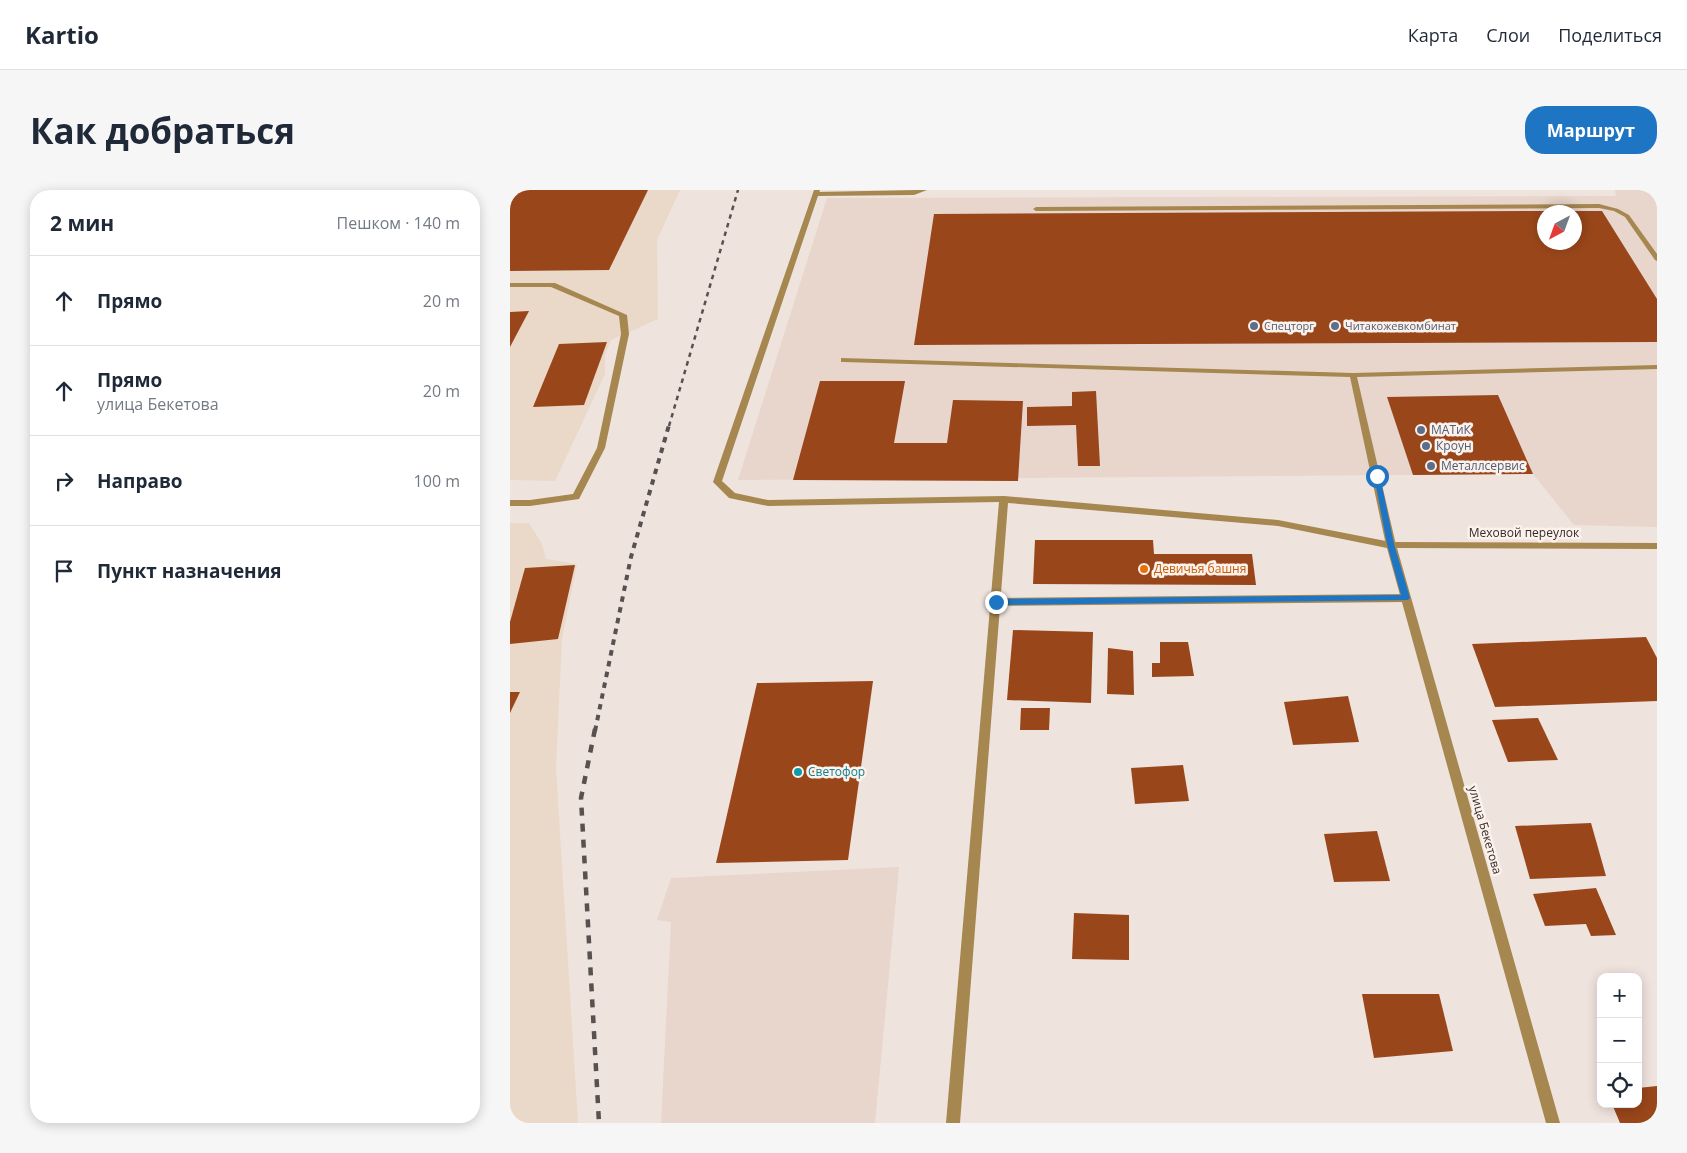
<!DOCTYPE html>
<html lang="ru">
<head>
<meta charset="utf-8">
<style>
  :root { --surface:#fff; --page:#f6f6f7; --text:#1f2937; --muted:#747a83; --line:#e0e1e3; --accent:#1e75c3 }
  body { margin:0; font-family:"Open Sans",sans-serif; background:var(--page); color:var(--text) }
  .controls { position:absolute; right:15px; bottom:15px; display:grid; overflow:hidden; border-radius:10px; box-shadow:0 2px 12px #0003 }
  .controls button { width:45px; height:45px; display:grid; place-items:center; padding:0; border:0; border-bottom:1px solid var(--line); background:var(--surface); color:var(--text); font:25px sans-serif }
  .compass { position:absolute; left:1027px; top:15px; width:45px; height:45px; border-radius:50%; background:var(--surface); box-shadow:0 2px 12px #0003; rotate:221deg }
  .stop { position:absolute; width:15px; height:15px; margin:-11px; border:4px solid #1e75c3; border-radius:50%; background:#fff }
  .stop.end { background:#1e75c3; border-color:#fff; box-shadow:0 1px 5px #0008 }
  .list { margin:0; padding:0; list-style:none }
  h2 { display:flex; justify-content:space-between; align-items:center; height:65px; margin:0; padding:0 20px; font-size:21px }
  h2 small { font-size:16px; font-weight:400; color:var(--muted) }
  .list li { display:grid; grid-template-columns:32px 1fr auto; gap:15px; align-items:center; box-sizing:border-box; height:90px; padding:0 20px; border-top:1px solid var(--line) }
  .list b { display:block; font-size:19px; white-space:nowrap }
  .list p { margin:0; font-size:16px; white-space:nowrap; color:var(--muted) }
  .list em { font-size:16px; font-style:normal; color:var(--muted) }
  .icon { flex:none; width:28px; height:28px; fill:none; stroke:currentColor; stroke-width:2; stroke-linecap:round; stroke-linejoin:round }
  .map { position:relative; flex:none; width:1147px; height:933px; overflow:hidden; border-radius:20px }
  header { display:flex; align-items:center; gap:30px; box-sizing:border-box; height:70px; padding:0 25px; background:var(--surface); border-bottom:1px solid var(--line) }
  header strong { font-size:24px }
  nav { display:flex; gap:28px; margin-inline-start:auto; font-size:18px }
  .intro { display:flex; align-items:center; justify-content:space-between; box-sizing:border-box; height:120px; padding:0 30px }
  h1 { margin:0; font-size:35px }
  .button { padding:12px 22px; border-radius:20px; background:var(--accent); color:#fff; font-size:18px; font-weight:700 }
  main { display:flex; gap:30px; padding:0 30px }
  aside { flex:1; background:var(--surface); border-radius:20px; box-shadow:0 2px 12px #0003 }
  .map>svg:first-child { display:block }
</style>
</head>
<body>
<header>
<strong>Kartio</strong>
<nav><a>Карта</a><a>Слои</a><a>Поделиться</a></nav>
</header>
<div class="intro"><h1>Как добраться</h1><a class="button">Маршрут</a></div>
<main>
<aside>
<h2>2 мин<small>Пешком · 140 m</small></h2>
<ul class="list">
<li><svg class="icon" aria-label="ahead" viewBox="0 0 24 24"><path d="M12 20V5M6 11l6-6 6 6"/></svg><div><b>Прямо</b></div><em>20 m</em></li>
<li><svg class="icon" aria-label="ahead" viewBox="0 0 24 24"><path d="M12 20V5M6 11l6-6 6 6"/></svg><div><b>Прямо</b><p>улица Бекетова</p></div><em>20 m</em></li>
<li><svg class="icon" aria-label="right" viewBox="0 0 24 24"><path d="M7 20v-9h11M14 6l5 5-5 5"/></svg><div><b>Направо</b></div><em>100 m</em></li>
<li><svg class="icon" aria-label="arrive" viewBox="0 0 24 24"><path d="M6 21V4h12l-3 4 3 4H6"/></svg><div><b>Пункт назначения</b></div></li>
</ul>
</aside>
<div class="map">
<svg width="1147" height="933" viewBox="0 0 1147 933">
  <rect width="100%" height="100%" fill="#efe3de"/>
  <g fill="#ead9c8">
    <polygon points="0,0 170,0 147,50 148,129 101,150 95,165 95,184 45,291 0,290"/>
    <polygon points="0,333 19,333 32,354 36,369 67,374 52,449 46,577 68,933 0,933"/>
  </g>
  <g fill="#e8d5cc" fill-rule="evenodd">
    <path d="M1105 0H1147V337L1064 335 1023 284 228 290 317 8 1106 6ZM1034 22H1064V52H1034Z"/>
    <polygon points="389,677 365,933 151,933 161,732 147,730 161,688"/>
  </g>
  <g fill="#99461a">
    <polygon points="0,0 138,0 99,80 0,81"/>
    <polygon points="1034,21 1034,52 1064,52 1064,21 1092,21 1147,109 1147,152 404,155 424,24"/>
    <polygon points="19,121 0,157 0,122"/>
    <polygon points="97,152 74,215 23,217 49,154"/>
    <polygon points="310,191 395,191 384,253 437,253 443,210 513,211 508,291 283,290"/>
    <polygon points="586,201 590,276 568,276 566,235 517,236 517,217 562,216 562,202"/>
    <polygon points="988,205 1023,284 903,285 877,207"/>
    <polygon points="525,350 643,350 644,364 742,364 746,395 523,394"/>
    <polygon points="65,375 48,449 0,454 0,432 15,378"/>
    <polygon points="503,440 583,442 581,513 497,510"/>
    <polygon points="1136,447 1147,468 1147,511 985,517 962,454"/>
    <polygon points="650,452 678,452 684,486 642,487 642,473 650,473"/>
    <polygon points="598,458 623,461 624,505 597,504"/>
    <polygon points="363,491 338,670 206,673 247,493"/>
    <polygon points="0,502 10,502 0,523"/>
    <polygon points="838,506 849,552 783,555 774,512"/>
    <polygon points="511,518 540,518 539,540 510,540"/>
    <polygon points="1028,528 1048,570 998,572 982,530"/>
    <polygon points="673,575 679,611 625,614 621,578"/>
    <polygon points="1081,633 1096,686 1020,689 1005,636"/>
    <polygon points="867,641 880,691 824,692 814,644"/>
    <polygon points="1086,698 1106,745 1081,746 1076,734 1035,736 1023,704"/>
    <polygon points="564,723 619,725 619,770 562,769"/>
    <polygon points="852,804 929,804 943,861 864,868"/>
    <polygon points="1147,896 1147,933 1110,933 1102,914 1128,914 1128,898"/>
  </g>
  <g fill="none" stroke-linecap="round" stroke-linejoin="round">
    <g fill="#a5874f" fill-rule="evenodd">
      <polygon points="407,0 417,0 404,5 306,6 303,4 306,2"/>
      <polygon points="1089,14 1108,19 1119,25 1147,64 1147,71 1145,70 1115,27 1104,21 1089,18 526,21 523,19 526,17"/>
      <polygon points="0,93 45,93 117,125 119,144 95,258 69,309 20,316 0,316 0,310 20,310 63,304 87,258 111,144 109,126 41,97 0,97"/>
      <polygon points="331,168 843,183 1147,175 1147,179 847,187 886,355 881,358 876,355 840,187 334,172 331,172"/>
      <polygon points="896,404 901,408 896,412 486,416 481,412 486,408"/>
    </g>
    <polygon fill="#a5874f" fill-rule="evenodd" points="304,0 310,0 212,291 225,303 258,310 494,306 768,330 881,352 1147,353 1147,359 887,358 1050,933 1036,933 877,358 768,336 498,313 450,933 436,933 489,312 258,316 219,308 203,292"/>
    <polyline stroke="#57514f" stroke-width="2.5" stroke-dasharray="4.5 4.5" stroke-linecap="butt" points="159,236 228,0"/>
    <polyline stroke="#57514f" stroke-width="4" stroke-dasharray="5.5 5.5" stroke-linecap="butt" points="85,541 121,367 159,235"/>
    <polyline stroke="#57514f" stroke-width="4.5" stroke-dasharray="8 8" stroke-linecap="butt" points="85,539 71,608 89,933"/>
  </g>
  <polygon fill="#1e75c3" points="867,283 870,286 884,354 900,408 898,410 486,415 482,412 486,409 891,405 877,354 864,286"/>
  <g fill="#5c6f8a" stroke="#fdf1ec" stroke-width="2">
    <circle cx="744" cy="136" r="5"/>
    <circle cx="825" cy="136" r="5"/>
    <circle cx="911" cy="240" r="5"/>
    <circle cx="916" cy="256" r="5"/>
    <circle cx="921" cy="276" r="5"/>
  </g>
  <circle fill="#e8710a" stroke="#fdf1ec" stroke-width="2" cx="634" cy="379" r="5"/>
  <circle fill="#0f9aa8" stroke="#fdf1ec" stroke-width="2" cx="288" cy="582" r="5"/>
  <g text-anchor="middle" stroke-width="5" stroke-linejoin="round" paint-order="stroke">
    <g font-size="11" fill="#4e5e75" stroke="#fdf1ec" text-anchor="start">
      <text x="754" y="140">Спецторг</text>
      <text x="835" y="140">Читакожевкомбинат</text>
    </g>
    <g font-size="12" fill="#4e5e75" stroke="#fdf1ec" text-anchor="start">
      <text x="921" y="244">МАТиК</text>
      <text x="926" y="260">Кроун</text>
      <text x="931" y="280">Металлсервис</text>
    </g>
    <g font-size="12" fill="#312d2b" stroke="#fdf1ec">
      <text x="1014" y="347">Меховой переулок</text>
      <text transform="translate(975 640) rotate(74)" y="4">улица Бекетова</text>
    </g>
    <g font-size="12" fill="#c56008" stroke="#fdf1ec" text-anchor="start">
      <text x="644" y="383">Девичья башня</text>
    </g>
    <g font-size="12" fill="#0d838f" stroke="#fdf1ec" text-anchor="start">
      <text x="298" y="586">Светофор</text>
    </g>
  </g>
</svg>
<div class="controls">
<button>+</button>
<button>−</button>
<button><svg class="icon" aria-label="locate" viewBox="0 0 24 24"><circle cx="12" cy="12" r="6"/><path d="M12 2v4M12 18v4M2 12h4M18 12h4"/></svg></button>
</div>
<svg class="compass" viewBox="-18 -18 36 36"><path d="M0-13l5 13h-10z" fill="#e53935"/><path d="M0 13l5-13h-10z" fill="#747a83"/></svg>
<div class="stop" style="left:867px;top:286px"></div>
<div class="stop end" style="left:486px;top:412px"></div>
</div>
</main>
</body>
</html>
